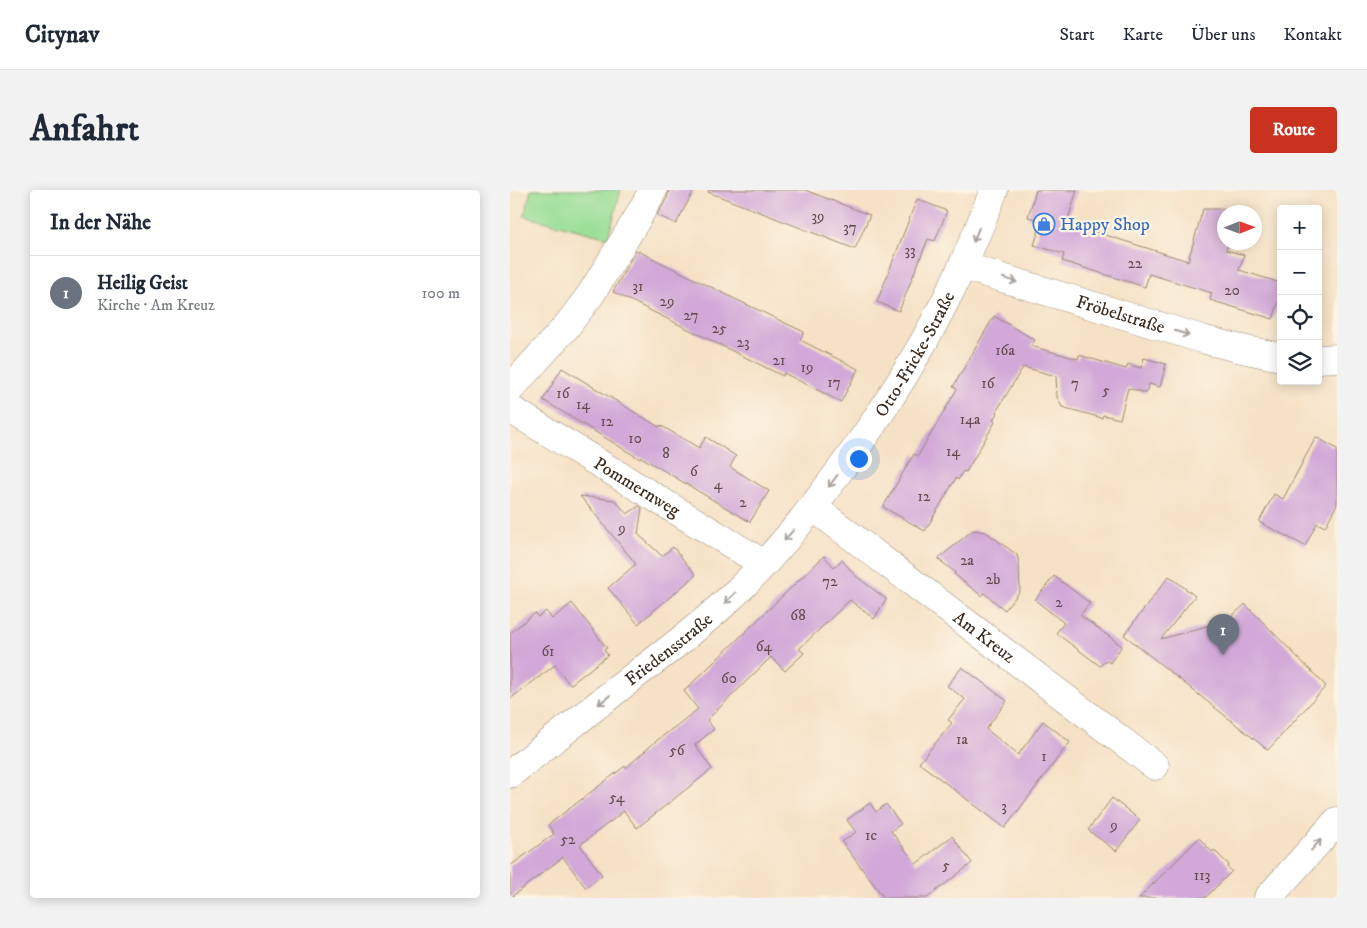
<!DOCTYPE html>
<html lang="de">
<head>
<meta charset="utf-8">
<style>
  :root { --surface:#fff; --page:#f2f2f3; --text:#1f2937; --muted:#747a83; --line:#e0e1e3; --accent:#c8321e }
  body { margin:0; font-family:"IM FELL DW Pica",serif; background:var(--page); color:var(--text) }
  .controls { position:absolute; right:15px; top:15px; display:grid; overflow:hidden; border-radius:5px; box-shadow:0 2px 12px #0003 }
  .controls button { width:45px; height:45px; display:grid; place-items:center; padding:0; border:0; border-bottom:1px solid var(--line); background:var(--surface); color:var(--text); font:25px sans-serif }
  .compass { position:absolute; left:707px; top:15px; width:45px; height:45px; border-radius:50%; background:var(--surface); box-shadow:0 2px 12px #0003; rotate:89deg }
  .you { position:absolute; left:348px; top:268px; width:18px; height:18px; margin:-12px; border:4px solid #fff; border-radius:50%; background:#1a73e8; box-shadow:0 0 0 8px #1a73e833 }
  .badge { display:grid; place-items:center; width:32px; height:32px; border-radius:50%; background:var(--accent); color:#fff; font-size:16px; font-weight:700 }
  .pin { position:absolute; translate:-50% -41px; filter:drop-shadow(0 1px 2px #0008) }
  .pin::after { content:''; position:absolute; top:26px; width:18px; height:15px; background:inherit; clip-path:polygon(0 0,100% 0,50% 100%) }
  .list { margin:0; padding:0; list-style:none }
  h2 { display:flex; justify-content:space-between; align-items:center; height:65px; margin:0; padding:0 20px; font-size:21px }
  h2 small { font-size:16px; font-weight:400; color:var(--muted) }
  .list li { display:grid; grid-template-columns:32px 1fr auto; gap:15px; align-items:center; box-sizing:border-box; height:75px; padding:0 20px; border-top:1px solid var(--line) }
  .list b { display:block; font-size:19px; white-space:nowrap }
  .list p { margin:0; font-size:16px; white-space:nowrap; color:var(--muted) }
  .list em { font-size:16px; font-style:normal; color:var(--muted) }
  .icon { flex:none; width:28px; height:28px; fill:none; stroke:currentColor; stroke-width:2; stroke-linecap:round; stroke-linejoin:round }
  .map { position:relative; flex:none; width:827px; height:708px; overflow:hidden; border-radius:5px }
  header { display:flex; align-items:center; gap:30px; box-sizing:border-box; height:70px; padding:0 25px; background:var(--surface); border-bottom:1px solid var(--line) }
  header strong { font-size:24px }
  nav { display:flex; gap:28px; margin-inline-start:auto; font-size:18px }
  .intro { display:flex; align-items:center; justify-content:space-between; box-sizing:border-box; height:120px; padding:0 30px }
  h1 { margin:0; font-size:35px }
  .button { padding:12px 22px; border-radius:5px; background:var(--accent); color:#fff; font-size:18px; font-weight:700 }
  main { display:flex; gap:30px; padding:0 30px }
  aside { flex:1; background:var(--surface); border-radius:5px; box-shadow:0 2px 12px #0003 }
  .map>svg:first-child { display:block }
</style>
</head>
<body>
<header>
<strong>Citynav</strong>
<nav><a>Start</a><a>Karte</a><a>Über uns</a><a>Kontakt</a></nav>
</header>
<div class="intro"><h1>Anfahrt</h1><a class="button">Route</a></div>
<main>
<aside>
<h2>In der Nähe<small></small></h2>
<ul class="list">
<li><span class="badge" style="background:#6b7280">1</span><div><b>Heilig Geist</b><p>Kirche · Am Kreuz</p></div><em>100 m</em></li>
</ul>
</aside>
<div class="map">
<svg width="827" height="708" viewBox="0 0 827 708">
  <rect width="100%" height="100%" fill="#fcf5e5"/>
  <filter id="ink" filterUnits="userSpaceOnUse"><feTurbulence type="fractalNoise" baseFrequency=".02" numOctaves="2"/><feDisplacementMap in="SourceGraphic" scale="10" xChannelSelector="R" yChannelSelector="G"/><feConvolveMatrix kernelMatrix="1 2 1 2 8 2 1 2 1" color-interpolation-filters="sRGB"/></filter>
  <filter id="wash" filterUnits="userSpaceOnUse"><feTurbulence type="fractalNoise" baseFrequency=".0096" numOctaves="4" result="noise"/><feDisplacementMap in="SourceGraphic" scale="20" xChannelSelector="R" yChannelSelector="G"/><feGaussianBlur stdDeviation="1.12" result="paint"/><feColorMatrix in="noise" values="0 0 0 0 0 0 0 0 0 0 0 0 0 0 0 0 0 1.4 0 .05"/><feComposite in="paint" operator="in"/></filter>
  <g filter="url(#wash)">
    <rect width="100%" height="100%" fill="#f5e1c5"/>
    <polygon fill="#9ade97" stroke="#6a845a" points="21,0 111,0 98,48 14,26"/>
    <g id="blocks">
      <g fill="#d1a8d8">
        <polygon points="159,0 184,0 166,34 147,25 157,8"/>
        <polygon points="199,0 295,0 360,25 345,59 198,2"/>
        <polygon points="526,0 567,0 557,33 678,71 693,19 729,19 728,22 714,22 714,52 719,52 716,60 734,65 729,80 771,93 771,105 763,129 700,110 702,103 639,84 635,97 552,71 554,64 524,55 532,31 518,27"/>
        <polygon points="407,9 437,21 425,51 418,49 389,121 367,112"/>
        <polygon points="126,60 221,107 294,142 290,150 348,179 331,212 274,183 273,186 103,102 117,76"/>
        <polygon points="484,126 525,150 521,156 568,169 569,165 616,179 618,174 631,178 634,168 656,174 650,197 639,194 636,203 618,198 610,229 593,225 592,228 552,217 547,207 546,186 513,177 486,222 487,223 483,230 485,232 456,282 453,281 448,290 446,288 415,341 373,317 404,264 408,266 447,199 443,197"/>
        <polygon points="52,178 149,237 150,235 189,258 196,247 226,266 220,277 259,301 240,332 131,267 130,269 33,210"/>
        <polygon points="806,247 827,259 827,314 815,337 807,333 795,356 749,332 764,304 773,309"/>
        <polygon points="70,306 105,310 117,324 129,316 132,318 128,344 152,366 163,357 186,385 128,434 98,398 126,374"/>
        <polygon points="463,340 476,342 507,365 509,373 510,401 495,420 474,403 472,406 444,384 445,382 428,369"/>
        <polygon points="314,366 324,377 332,370 346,386 376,409 364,429 340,410 289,459 294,463 275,481 261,467 197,530 204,539 185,555 202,579 127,638 114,621 70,655 92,685 76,698 53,667 0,708 0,676 44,644 38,635 115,576 116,578 145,552 188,519 174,501"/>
        <polygon points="544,386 580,413 570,425 612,456 600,473 596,470 590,476 546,443 554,433 525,410"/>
        <polygon points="659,386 685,406 651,449 707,433 714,434 735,414 816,496 758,560 614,445"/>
        <polygon points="62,413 97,458 94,460 98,465 60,495 45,475 0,509 0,443 25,423 28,427 36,421 42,429"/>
        <polygon points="452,477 497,511 476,539 508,565 533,531 560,552 495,638 409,573 442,533 438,530 455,509 437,496"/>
        <polygon points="602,608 630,630 606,661 578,640"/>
        <polygon points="360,613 366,622 376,614 391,634 381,641 406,674 442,646 462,673 417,708 374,708 332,652 346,642 337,630"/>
        <polygon points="689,648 702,662 704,660 719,675 717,677 722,681 695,708 629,708"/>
      </g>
    </g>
  </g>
  <g filter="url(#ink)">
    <use href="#blocks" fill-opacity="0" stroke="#988672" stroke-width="1"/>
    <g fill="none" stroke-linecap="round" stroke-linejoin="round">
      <g stroke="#988672" stroke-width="29">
        <g id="street">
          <path id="s1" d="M453 76 692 149 727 158 771 167"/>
          <polyline points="808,169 827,168"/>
          <polyline points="0,199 56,137 81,104 127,29 143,0"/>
          <path id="s2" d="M0 219 254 374"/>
          <path id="s3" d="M303 317 645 576"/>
          <path id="s4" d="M0 584C43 550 85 517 128 483 159 460 190 436 218 410 258 373 293 331 325 287 393 197 444 106 484 0"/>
          <polyline points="758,708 827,631"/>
        </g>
      </g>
      <use href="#street" stroke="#fff" stroke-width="28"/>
    </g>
    <defs><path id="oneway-shaft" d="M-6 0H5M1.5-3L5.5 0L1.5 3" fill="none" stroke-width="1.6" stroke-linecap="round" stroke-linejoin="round" transform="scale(1.25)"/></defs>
    <g stroke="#a79f9a">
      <use href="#oneway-shaft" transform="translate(466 45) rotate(112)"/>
      <use href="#oneway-shaft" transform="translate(500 90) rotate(17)"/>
      <use href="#oneway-shaft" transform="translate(672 143) rotate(17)"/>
      <use href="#oneway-shaft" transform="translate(323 291) rotate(127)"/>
      <use href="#oneway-shaft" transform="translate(279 345) rotate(131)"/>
      <use href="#oneway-shaft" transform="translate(220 408) rotate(136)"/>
      <use href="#oneway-shaft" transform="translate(94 510) rotate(142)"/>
      <use href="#oneway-shaft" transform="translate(806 655) rotate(-48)"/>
    </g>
  </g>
  <defs>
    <g id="shop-ring" transform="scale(1.125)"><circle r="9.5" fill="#fcf5e5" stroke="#3f7fe0" stroke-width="1.5"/><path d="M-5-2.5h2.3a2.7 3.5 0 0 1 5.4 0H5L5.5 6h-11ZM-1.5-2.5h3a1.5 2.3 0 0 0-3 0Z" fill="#3f7fe0"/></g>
  </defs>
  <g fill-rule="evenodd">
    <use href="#shop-ring" x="534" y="34"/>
  </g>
  <g text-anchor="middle" stroke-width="4.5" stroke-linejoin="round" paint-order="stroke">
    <g font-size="15" fill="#604a4c">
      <text x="308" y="31">39</text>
      <text x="340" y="42">37</text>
      <text x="400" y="65">33</text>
      <text x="625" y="78">22</text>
      <text x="128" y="101">31</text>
      <text x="722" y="105">20</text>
      <text x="157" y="116">29</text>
      <text x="181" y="130">27</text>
      <text x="209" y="143">25</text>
      <text x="233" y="157">23</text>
      <text x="495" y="165">16a</text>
      <text x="269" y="175">21</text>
      <text x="297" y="182">19</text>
      <text x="324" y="197">17</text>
      <text x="478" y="198">16</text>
      <text x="565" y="198">7</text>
      <text x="596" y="205">5</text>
      <text x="53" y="208">16</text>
      <text x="73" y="219">14</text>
      <text x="460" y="234">14a</text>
      <text x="97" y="236">12</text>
      <text x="125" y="253">10</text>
      <text x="443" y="266">14</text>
      <text x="156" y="268">8</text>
      <text x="184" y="286">6</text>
      <text x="208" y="299">4</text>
      <text x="414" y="311">12</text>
      <text x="233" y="317">2</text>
      <text x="112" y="343">9</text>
      <text x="457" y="375">2a</text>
      <text x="483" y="394">2b</text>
      <text x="320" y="396">72</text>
      <text x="549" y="417">2</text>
      <text x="288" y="430">68</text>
      <text x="254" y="461">64</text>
      <text x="38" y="466">61</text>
      <text x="219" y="493">60</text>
      <text x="452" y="554">1a</text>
      <text x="167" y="565">56</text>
      <text x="534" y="571">1</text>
      <text x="107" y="612">54</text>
      <text x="494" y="621">3</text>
      <text x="604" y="640">9</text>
      <text x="361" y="650">1c</text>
      <text x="58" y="654">52</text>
      <text x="436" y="680">5</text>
      <text x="692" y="690">113</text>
    </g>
    <g font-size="18" fill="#366cbe" stroke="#fcf5e5" text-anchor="start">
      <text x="550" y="40">Happy Shop</text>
    </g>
    <g font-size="18" fill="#3b2a1e" stroke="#fcf5e5">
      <text dy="6" stroke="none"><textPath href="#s1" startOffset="165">Fröbelstraße</textPath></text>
      <text dy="6" stroke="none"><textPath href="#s4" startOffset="589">Otto-Fricke-Straße</textPath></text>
      <text dy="6" stroke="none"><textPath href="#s2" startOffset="149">Pommernweg</textPath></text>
      <text dy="6" stroke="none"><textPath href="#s3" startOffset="215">Am Kreuz</textPath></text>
      <text dy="6" stroke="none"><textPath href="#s4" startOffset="202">Friedensstraße</textPath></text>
    </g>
  </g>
</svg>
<div class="controls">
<button>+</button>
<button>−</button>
<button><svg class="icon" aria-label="locate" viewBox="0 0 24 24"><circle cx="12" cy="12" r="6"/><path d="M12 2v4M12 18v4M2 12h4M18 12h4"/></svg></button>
<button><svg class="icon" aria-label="layers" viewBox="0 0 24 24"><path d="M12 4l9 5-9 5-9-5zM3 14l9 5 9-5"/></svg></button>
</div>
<svg class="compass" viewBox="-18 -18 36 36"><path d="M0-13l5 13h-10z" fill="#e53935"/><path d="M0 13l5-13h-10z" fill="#747a83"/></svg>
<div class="you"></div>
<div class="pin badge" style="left:713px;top:465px;background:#6b7280">1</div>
</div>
</main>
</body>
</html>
